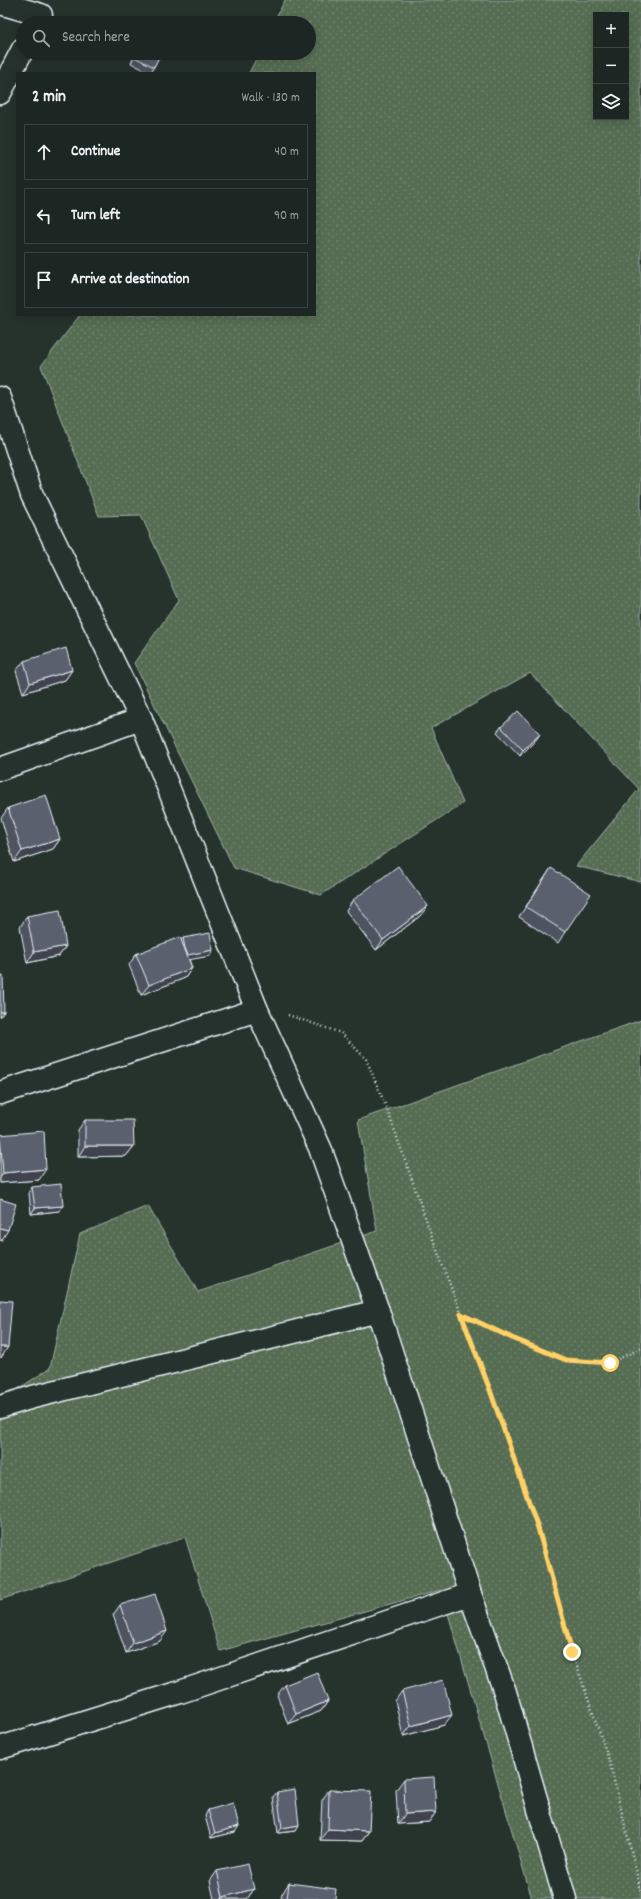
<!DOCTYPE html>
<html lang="en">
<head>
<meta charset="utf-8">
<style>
  :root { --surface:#1c2622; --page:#29322f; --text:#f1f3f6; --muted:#a0a5a5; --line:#3a4340 }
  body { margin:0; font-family:Dekko,sans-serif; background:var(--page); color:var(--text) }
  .controls { position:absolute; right:12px; top:12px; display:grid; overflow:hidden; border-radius:0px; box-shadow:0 2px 10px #0003 }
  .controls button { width:36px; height:36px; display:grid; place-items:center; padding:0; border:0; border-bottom:1px solid var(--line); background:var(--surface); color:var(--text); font:20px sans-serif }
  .stop { position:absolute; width:12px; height:12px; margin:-9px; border:3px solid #ffd166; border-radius:50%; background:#fff }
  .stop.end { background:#ffd166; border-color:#fff; box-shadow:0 1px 4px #0008 }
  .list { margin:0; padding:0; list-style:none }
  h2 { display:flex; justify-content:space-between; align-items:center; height:52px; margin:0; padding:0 16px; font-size:17px }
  h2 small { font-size:13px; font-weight:400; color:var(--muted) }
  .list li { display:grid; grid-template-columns:26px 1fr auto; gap:12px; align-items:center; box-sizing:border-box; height:56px; margin:0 8px 8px; padding:0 8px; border:1px solid var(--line); border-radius:0px }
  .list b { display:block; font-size:15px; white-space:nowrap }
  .list em { font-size:13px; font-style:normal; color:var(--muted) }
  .icon { flex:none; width:22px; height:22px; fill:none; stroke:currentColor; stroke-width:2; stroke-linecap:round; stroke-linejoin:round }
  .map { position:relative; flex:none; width:641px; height:1899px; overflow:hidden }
  .search { position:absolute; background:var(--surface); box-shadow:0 2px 10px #0003; left:16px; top:16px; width:300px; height:44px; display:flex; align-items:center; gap:10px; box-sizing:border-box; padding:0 14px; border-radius:22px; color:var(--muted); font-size:15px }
  .panel { position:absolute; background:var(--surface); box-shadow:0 2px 10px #0003; left:16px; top:72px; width:300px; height:244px; border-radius:0px }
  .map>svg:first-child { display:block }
</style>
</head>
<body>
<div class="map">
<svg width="641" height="1899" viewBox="0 0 641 1899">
  <defs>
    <pattern id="grass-dots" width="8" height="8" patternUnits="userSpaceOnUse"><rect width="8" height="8" fill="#566d52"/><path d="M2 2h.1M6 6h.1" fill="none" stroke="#6e826c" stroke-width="1.8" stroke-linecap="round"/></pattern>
  </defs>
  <rect width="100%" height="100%" fill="#26332d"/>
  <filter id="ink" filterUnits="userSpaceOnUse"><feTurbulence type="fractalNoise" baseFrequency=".025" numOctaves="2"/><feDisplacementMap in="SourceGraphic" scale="8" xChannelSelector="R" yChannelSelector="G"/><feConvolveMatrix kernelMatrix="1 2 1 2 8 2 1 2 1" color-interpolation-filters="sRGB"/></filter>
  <g filter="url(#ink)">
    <g fill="url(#grass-dots)" stroke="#9fafa5" fill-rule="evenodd">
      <path d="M285 0H641V882L576 866 639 789 530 673 431 728 463 803 321 895 234 868 134 663 179 600 141 515 99 516 41 366 80 315H315V73H249L259 53H309V23H273ZM596 15H626V117H596Z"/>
      <polygon points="641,1020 641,1899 532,1899 441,1590 220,1651 185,1537 0,1600 0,1401 50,1368 80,1234 148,1206 198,1292 377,1231 358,1120"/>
    </g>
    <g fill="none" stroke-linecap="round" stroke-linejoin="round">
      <g stroke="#e8f1f8" stroke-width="25">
        <g id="minor">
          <polyline points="0,3 41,15"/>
          <polyline points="0,93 23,49"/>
          <polyline points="0,398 32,495 141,719 257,1010 320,1148 378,1311 470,1594 505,1692 565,1899"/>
          <polyline points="0,769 141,719"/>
          <polyline points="0,1093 257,1010"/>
          <polyline points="0,1407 33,1397 378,1311"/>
          <polyline points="0,1748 180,1692 470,1594"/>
        </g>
      </g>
      <g stroke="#e8f1f8" stroke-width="2.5" stroke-dasharray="1 3" stroke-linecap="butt">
        <polyline points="288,1015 341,1033 366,1059 387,1109 435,1245 490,1390 538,1528 572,1652 609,1760 641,1891"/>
        <polyline points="461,1314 512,1338 566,1360 610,1363 641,1348"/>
      </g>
      <use href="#minor" stroke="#26332d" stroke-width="22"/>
    </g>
    <g fill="#4d535f" stroke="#e8f1f8">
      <polygon points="136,53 161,53 154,67 150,73 131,63"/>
      <polygon points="24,661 72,670 65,680 23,693 16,671"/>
      <polygon points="501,727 536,740 520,756 497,732"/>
      <polygon points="8,808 60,839 53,849 14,862 1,818"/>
      <polygon points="551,868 565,932 558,943 519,917"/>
      <polygon points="353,900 420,916 376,950 346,911"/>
      <polygon points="27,916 66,946 59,956 27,963 20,927"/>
      <polygon points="183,938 210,956 189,959 192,968 185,978 141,995 129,965 136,954 181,940"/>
      <polygon points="85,1120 134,1146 126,1156 78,1157 78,1130"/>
      <polygon points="0,1135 39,1180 0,1183"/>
      <polygon points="32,1187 59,1211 31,1214 29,1193"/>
      <polygon points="120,1605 160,1641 126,1653 113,1615"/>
      <polygon points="285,1685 328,1701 321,1711 288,1724 277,1695"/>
      <polygon points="402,1691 444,1725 403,1736 395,1701"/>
      <polygon points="404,1779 436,1812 429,1822 398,1824 396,1790"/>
      <polygon points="329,1790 369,1831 362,1841 320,1840 322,1800"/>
      <polygon points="277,1792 299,1825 296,1831 278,1833 273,1797"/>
      <polygon points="208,1810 235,1832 211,1838 205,1816"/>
      <polygon points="217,1871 254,1889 247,1899 214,1899 210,1881"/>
      <polygon points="289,1883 335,1899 281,1899 282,1894"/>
    </g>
    <g fill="#3f434d" stroke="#e8f1f8">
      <polygon points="72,670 65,680 23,693 30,683"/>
      <polygon points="540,734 536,740 520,756 523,750"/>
      <polygon points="60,839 53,849 14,862 22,851"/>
      <polygon points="428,906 420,916 376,950 383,940"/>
      <polygon points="66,946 59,956 27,963 34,952"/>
      <polygon points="213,950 210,956 182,961 186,955"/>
      <polygon points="192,968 185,978 141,995 149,985"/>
      <polygon points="0,1012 4,1012 0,1017"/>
      <polygon points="85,1146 134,1146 126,1156 78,1157"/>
      <polygon points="46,1169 39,1180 0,1183 0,1178 3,1173"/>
      <polygon points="63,1206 59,1211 31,1214 35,1208"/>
      <polygon points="0,1228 8,1230 1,1241 0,1240"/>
      <polygon points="0,1347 8,1347 1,1358 0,1357"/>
      <polygon points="167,1631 160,1641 126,1653 133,1643"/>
      <polygon points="328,1701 321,1711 288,1724 296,1714"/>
      <polygon points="452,1715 444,1725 403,1736 411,1726"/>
      <polygon points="436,1812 429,1822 398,1824 405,1814"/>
      <polygon points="299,1825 296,1831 278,1833 282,1828"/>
      <polygon points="239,1826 235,1832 211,1838 215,1833"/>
      <polygon points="328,1829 369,1831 362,1841 320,1840"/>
      <polygon points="254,1889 247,1899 221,1899 223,1897"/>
    </g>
    <g fill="#5a606e" stroke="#e8f1f8">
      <polygon points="137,53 161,53 154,67 134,57"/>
      <polygon points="66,648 72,670 30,683 24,661"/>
      <polygon points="518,711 540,734 523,750 501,727"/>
      <polygon points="46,795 60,839 22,851 8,808"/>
      <polygon points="398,866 428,906 383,940 353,900"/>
      <polygon points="551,868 591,894 565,932 526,907"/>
      <polygon points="60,910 66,946 34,952 27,916"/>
      <polygon points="210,933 213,950 188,955 185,948 183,938"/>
      <polygon points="180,937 192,968 149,985 136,954"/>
      <polygon points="0,976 3,976 4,1012 0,1012"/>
      <polygon points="85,1120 133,1120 134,1146 85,1146"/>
      <polygon points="44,1131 46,1169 3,1173 0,1135"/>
      <polygon points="61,1184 63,1206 35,1208 32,1187"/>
      <polygon points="0,1199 16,1204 8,1230 0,1228"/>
      <polygon points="0,1300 12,1301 8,1347 0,1347"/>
      <polygon points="155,1594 167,1631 133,1643 120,1605"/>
      <polygon points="317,1672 328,1701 296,1714 285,1685"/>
      <polygon points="443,1680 452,1715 411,1726 402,1691"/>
      <polygon points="434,1777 436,1812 405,1814 404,1779"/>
      <polygon points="295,1789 299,1825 282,1828 277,1792"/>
      <polygon points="329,1790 371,1791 369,1831 328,1829"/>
      <polygon points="233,1803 239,1826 215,1833 208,1810"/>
      <polygon points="248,1864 254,1889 223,1897 217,1871"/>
      <polygon points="289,1883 336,1889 335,1899 287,1899"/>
    </g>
  </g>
  <g fill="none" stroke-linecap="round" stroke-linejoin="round" filter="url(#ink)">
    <polyline stroke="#ffd166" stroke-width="5" points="572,1652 538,1528 490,1390 461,1314 512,1338 566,1360 610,1363"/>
  </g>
</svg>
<div class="controls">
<button>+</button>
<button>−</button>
<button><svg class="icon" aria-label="layers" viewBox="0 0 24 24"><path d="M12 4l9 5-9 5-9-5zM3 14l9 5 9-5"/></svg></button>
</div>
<div class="stop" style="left:610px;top:1363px"></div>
<div class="stop end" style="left:572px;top:1652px"></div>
<div class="search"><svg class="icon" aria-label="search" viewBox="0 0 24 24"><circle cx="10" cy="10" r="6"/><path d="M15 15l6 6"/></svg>Search here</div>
<section class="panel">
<h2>2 min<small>Walk · 130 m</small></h2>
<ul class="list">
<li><svg class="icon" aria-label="ahead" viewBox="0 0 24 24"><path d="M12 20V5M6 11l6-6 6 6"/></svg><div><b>Continue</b></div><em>40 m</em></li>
<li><svg class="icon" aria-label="left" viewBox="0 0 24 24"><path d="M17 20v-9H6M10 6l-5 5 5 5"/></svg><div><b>Turn left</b></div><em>90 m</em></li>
<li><svg class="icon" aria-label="arrive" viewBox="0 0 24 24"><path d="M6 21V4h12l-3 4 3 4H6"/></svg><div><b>Arrive at destination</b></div></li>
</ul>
</section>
</div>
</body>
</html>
